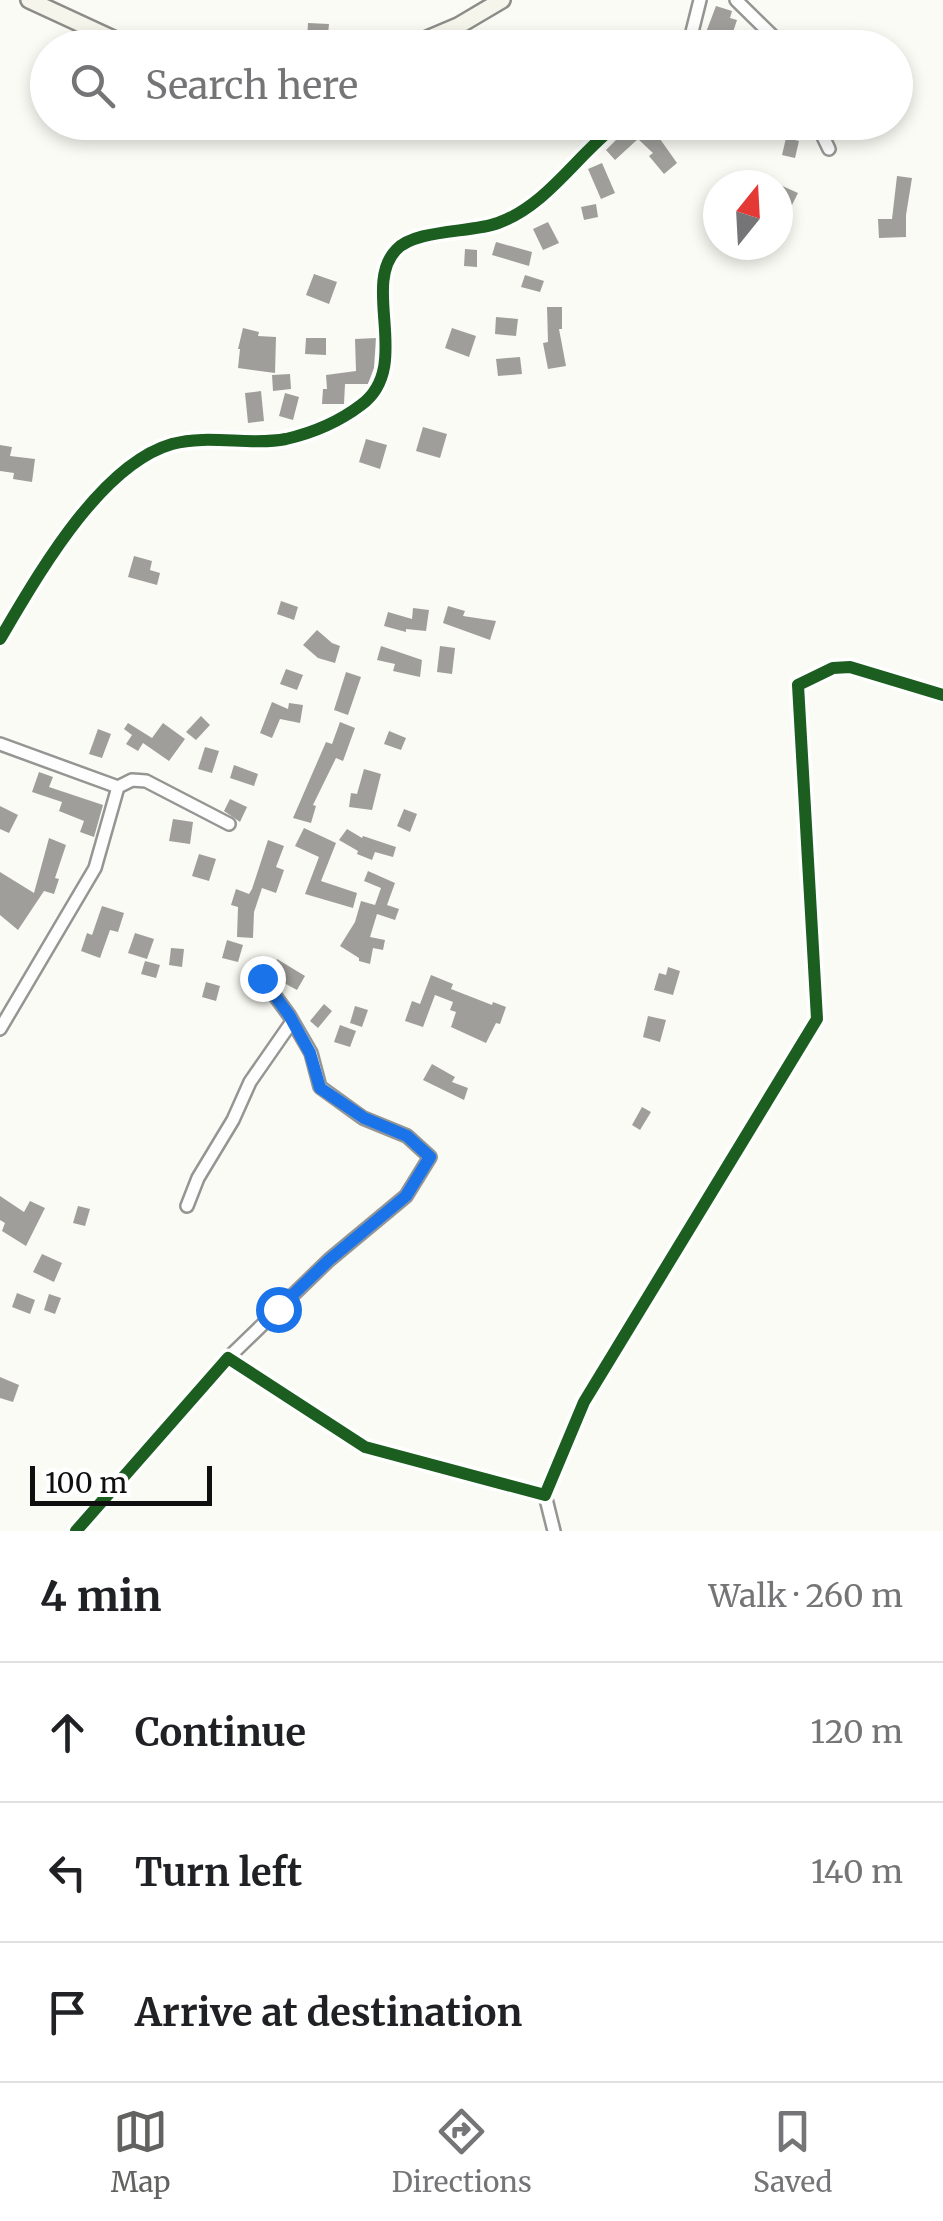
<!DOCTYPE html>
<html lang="en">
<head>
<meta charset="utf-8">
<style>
  :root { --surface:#fff; --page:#f2f2f2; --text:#202124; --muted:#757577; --line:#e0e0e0; --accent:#626260 }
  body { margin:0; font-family:Merriweather,serif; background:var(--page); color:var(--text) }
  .compass { position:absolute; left:703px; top:170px; width:90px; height:90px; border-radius:50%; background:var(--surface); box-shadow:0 5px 15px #0003; rotate:18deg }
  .scale { position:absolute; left:30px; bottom:25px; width:182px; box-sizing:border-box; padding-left:10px; border:5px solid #0f0f0f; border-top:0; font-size:28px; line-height:35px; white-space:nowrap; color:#0f0f0f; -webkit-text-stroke:8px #fff; paint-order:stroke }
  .stop { position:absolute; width:30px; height:30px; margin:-22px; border:8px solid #1a73e8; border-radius:50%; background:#fff }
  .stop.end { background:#1a73e8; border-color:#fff; box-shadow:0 2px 10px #0008 }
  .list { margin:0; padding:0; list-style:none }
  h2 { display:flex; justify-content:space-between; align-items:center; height:130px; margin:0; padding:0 40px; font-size:42px }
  h2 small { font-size:32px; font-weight:400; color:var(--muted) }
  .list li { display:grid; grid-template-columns:65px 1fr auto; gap:30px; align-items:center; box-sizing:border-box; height:140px; padding:0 40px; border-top:2px solid var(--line) }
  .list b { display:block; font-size:38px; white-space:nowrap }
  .list em { font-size:32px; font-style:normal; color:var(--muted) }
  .icon { flex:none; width:55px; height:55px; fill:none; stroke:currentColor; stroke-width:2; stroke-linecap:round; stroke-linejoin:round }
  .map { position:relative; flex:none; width:943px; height:1531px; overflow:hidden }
  .search { position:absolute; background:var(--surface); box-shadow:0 5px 15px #0003; left:30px; right:30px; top:30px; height:110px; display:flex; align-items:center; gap:25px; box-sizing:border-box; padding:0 35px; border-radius:55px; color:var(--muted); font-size:38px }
  .sheet { height:550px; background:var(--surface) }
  nav { display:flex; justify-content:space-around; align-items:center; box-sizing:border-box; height:140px; border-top:2px solid var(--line); background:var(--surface); font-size:28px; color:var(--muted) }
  nav a { display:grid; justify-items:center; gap:5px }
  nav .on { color:var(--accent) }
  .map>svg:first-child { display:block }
</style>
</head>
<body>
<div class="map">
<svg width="943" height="1531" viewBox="0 0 943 1531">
  <rect width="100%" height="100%" fill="#fbfbf5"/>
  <g fill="#9f9e9a">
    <polygon points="716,6 732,11 730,18 737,20 732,35 729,34 723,48 700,48"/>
    <polygon points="308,23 329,24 327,44 307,43"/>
    <polygon points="634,122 648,122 677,163 664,174 649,156 653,153 638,139 615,160 606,150"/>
    <polygon points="837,122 860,122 863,132 840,137"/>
    <polygon points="786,138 799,141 795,158 782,155"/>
    <polygon points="602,163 615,193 601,199 588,169"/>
    <polygon points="897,176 912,178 906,215 906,237 879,238 878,219 892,219"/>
    <polygon points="778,184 798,193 790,209 778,203"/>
    <polygon points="596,204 598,217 584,220 581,207"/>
    <polygon points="548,222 559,243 543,250 533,229"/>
    <polygon points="496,242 532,252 529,266 492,255"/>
    <polygon points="465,249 477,250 477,267 464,266"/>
    <polygon points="314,274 337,282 329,304 306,295"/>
    <polygon points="525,275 544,281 540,292 521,287"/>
    <polygon points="547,307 562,307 562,329 559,329 566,366 548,369 543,343 548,342"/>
    <polygon points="496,317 518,319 516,336 495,334"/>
    <polygon points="243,328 259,332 258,336 276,337 275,373 238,368 240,349 238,349"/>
    <polygon points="452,328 476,336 469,357 445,348"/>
    <polygon points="306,338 326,338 326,355 305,354"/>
    <polygon points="376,338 374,368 368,384 345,384 344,404 322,404 323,389 327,389 326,375 356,371 355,339"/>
    <polygon points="520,357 522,374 498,376 496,359"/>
    <polygon points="290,374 291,389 273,391 272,375"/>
    <polygon points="261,391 264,421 248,423 245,393"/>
    <polygon points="285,393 299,397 293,420 279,416"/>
    <polygon points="423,427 447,434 440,458 416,451"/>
    <polygon points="366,439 387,445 380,469 359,462"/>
    <polygon points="0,445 12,447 10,456 35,459 32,482 13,479 14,473 0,471"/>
    <polygon points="134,556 152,561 150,570 160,573 157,585 128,577"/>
    <polygon points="281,601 298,607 294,620 277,614"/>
    <polygon points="448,606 465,611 463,616 496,621 490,640 443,623"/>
    <polygon points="413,608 429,610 426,631 406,629 406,632 384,626 388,612 412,619"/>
    <polygon points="317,630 332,643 340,646 335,663 318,658 303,645"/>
    <polygon points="381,646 422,660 420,677 393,671 395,664 377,660"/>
    <polygon points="440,646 455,648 452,674 437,672"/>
    <polygon points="286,669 303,675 297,690 280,684"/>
    <polygon points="346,672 361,677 348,715 334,710"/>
    <polygon points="272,702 288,709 289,703 303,705 300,723 280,719 272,738 260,733"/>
    <polygon points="201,716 210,725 196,740 186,732"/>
    <polygon points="340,722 355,728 343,761 336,758 313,805 316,806 311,823 293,818 326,742 332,744"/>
    <polygon points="128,723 152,738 163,723 185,739 169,761 143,743 138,751 126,744 132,735 124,729"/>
    <polygon points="98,729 111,734 102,758 89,754"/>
    <polygon points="389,731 406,738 401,750 384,744"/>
    <polygon points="205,747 219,751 212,773 198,769"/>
    <polygon points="234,765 258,774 254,786 230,778"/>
    <polygon points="364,769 381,774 372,810 349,807 351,793 357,794"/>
    <polygon points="39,772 53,777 49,787 103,805 94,837 80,832 84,821 59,811 62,802 32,792"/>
    <polygon points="230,799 247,807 240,822 224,811"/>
    <polygon points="0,806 18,815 9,833 0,829"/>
    <polygon points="404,809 417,814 410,832 397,826"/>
    <polygon points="173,819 193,822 190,844 169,841"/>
    <polygon points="304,828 336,843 321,881 357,893 353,908 305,894 319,857 295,846"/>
    <polygon points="347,829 362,838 363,836 396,847 393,857 375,852 372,860 357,854 358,851 339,840"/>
    <polygon points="49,838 66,845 55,878 59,879 54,894 44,891 18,930 0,915 0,872 34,893"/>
    <polygon points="268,840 284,846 276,867 284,870 276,893 262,888 254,912 253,938 237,937 238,907 231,905 236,889 249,894 252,889"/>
    <polygon points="199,854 216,859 209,881 192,876"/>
    <polygon points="368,871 395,883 387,905 399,909 395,920 377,914 370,937 385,940 383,950 373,948 370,964 359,961 359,958 340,946 355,922 361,901 375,905 381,888 364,881"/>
    <polygon points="102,906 124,913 118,932 110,930 100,958 81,951 87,933 92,935"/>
    <polygon points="135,933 154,939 147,959 128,953"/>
    <polygon points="227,940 243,945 238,962 222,958"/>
    <polygon points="171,948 184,949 182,967 169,965"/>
    <polygon points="277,959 305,976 297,990 284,983 286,980 271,973"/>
    <polygon points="145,961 160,965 156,978 141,974"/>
    <polygon points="668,967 680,971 673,995 654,990 659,973 666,975"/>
    <polygon points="431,975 453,984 451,989 492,1005 493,1002 506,1007 500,1024 496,1023 486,1043 451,1027 456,1012 450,1010 453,1002 435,995 423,1027 405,1021 412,1001 420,1004"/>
    <polygon points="206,982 220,986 216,1001 202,997"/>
    <polygon points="324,1004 332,1011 318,1028 310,1021"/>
    <polygon points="355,1006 368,1010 362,1027 350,1023"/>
    <polygon points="648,1016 666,1020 660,1042 643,1037"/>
    <polygon points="340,1025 356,1031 350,1047 334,1042"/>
    <polygon points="432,1064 455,1077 452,1082 468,1088 464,1100 423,1080"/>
    <polygon points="642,1107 651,1112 640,1130 632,1125"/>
    <polygon points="0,1196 24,1212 30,1201 45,1208 26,1246 2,1231 5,1223 0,1220"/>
    <polygon points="78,1206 90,1209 85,1226 73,1223"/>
    <polygon points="42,1254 62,1263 54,1282 33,1272"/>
    <polygon points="17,1293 35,1300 30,1314 12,1307"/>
    <polygon points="49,1294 61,1298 55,1314 44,1310"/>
    <polygon points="0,1377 19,1385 13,1402 0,1398"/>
  </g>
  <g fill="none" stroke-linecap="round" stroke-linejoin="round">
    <g stroke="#959593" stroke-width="16">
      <g id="street">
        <polyline points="736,0 785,48"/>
        <polyline points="688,48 700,0"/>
        <polyline points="816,122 829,149"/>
        <path d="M0 639C37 577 99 465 172 444 209 434 249 446 286 439 312 433 340 421 361 405 413 367 361 287 396 250 415 229 471 233 498 223 548 205 578 153 620 122"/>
        <polyline points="0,744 118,787"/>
        <polyline points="0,1029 95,868 118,787 132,780 146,781 229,824"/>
        <polyline points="187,1206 198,1178 233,1120 250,1082 291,1023"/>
        <polyline points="228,1358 329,1260 406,1196 430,1157 407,1136 363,1118 320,1087 311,1053 289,1015 262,978"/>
        <polyline points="545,1495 554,1531"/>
        <polyline points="76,1531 228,1358 365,1447 545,1495 584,1402 817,1019 798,685 833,668 850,667 943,695"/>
      </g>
    </g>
    <g stroke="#8c8c89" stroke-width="20">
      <g id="secondary">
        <polyline points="29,0 133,48"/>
        <polyline points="406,48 458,26 502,0"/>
      </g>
    </g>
    <use href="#street" stroke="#fefefe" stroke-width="11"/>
    <use href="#secondary" stroke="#f5f5eb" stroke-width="15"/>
    <g stroke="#fff" stroke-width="19">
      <g id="cycleway">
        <path d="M0 639C37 577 99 465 172 444 209 434 249 446 286 439 312 433 340 421 361 405 413 367 361 287 396 250 415 229 471 233 498 223 548 205 578 153 620 122"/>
        <polyline points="76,1531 228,1358 365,1447 545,1495 584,1402 817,1019 798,685 833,668 850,667 943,695"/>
      </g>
    </g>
    <use href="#cycleway" stroke="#1b5e20" stroke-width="12"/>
  </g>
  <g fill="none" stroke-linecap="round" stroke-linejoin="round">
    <polyline stroke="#1a73e8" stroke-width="12" points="262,978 289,1015 310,1053 320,1088 364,1118 407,1136 430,1157 406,1196 329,1260 278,1309"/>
  </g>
</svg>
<svg class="compass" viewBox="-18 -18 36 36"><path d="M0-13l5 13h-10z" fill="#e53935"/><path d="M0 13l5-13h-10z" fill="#757577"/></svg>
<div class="scale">100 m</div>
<div class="stop" style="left:278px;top:1309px"></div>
<div class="stop end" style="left:262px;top:978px"></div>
<div class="search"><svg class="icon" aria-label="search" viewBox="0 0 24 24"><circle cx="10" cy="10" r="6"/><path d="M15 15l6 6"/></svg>Search here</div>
</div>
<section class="sheet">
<h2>4 min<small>Walk · 260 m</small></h2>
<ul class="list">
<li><svg class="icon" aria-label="ahead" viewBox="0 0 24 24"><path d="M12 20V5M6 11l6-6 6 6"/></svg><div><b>Continue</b></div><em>120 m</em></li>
<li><svg class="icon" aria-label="left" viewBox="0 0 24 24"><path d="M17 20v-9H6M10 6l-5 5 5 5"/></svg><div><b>Turn left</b></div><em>140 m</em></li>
<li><svg class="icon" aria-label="arrive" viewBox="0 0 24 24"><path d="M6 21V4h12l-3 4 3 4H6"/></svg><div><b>Arrive at destination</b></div></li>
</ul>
</section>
<nav>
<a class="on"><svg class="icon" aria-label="map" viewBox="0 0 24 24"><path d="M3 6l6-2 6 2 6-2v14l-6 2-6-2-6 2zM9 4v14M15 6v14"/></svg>Map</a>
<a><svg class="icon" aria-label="directions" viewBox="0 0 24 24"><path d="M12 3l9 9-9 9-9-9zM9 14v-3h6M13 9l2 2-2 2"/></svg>Directions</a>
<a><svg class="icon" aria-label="saved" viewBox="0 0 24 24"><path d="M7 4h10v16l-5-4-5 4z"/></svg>Saved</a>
</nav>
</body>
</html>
